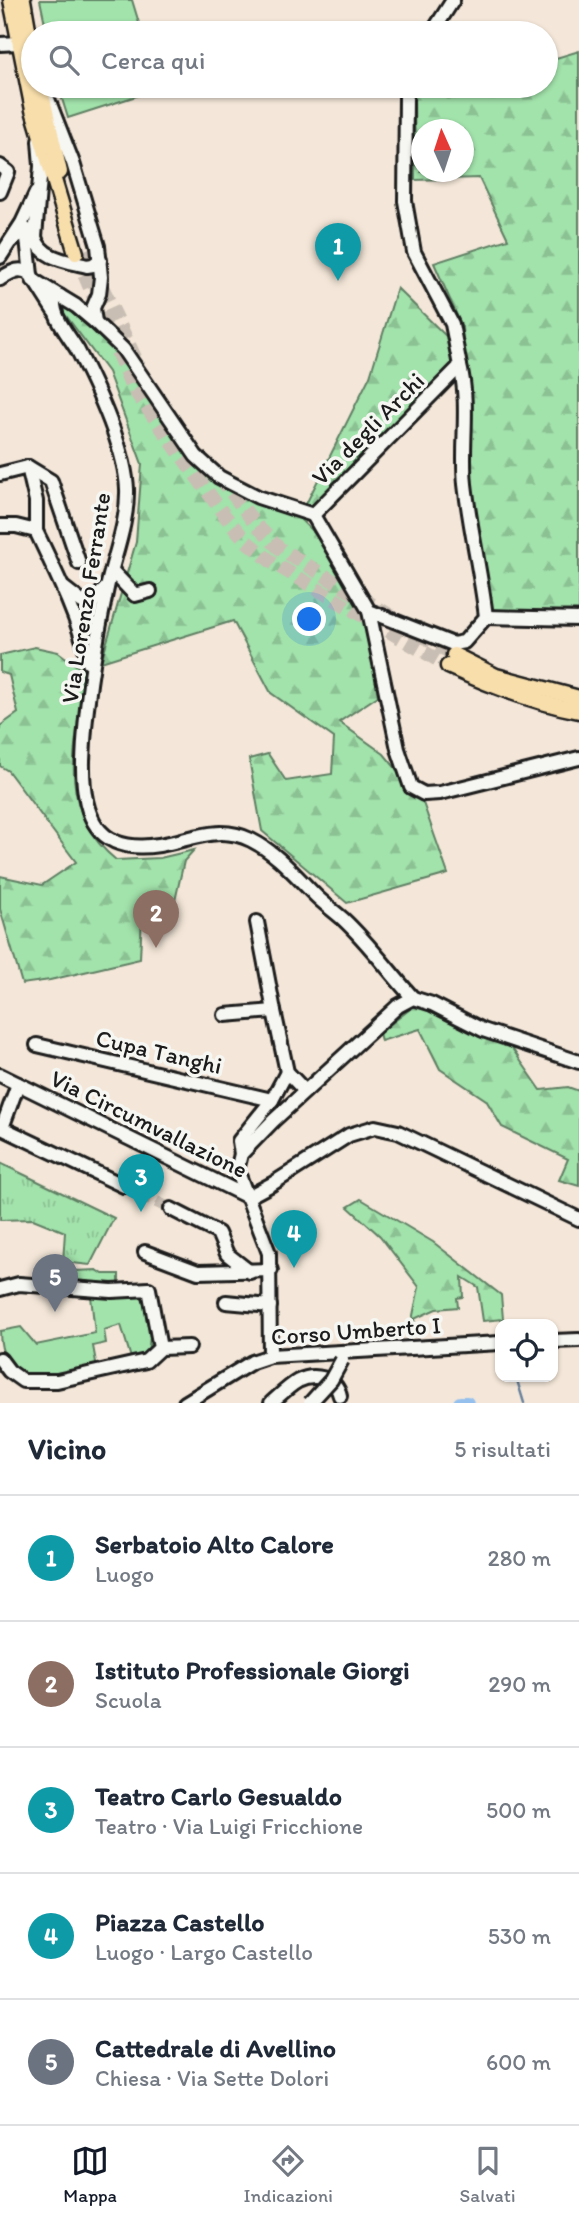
<!DOCTYPE html>
<html lang="it">
<head>
<meta charset="utf-8">
<style>
  :root { --surface:#fff; --page:#f2f2f3; --text:#1f2937; --muted:#747a83; --line:#e0e1e3; --accent:#111827 }
  body { margin:0; font-family:Itim,sans-serif; background:var(--page); color:var(--text) }
  .controls { position:absolute; right:21px; bottom:21px; display:grid; overflow:hidden; border-radius:14px; box-shadow:0 2px 5px #0004 }
  .controls button { width:63px; height:63px; display:grid; place-items:center; padding:0; border:0; border-bottom:2px solid var(--line); background:var(--surface); color:var(--text); font:35px sans-serif }
  .compass { position:absolute; left:411px; top:119px; width:63px; height:63px; border-radius:50%; background:var(--surface); box-shadow:0 2px 5px #0004; rotate:357deg }
  .you { position:absolute; left:310px; top:620px; width:24px; height:24px; margin:-18px; border:5px solid #fff; border-radius:50%; background:#1a73e8; box-shadow:0 0 0 10px #1a73e833 }
  .badge { display:grid; place-items:center; width:46px; height:46px; border-radius:50%; background:var(--accent); color:#fff; font-size:23px; font-weight:700 }
  .pin { position:absolute; translate:-50% -58px; filter:drop-shadow(0 2px 4px #0008) }
  .pin::after { content:''; position:absolute; top:37px; width:24px; height:21px; background:inherit; clip-path:polygon(0 0,100% 0,50% 100%) }
  .list { margin:0; padding:0; list-style:none }
  h2 { display:flex; justify-content:space-between; align-items:center; height:91px; margin:0; padding:0 28px; font-size:30px }
  h2 small { font-size:23px; font-weight:400; color:var(--muted) }
  .list li { display:grid; grid-template-columns:46px 1fr auto; gap:21px; align-items:center; box-sizing:border-box; height:126px; padding:0 28px; border-top:2px solid var(--line) }
  .list b { display:block; font-size:26px; white-space:nowrap }
  .list p { margin:0; font-size:23px; white-space:nowrap; color:var(--muted) }
  .list em { font-size:23px; font-style:normal; color:var(--muted) }
  .icon { flex:none; width:38px; height:38px; fill:none; stroke:currentColor; stroke-width:2; stroke-linecap:round; stroke-linejoin:round }
  .map { position:relative; flex:none; width:579px; height:1403px; overflow:hidden }
  .search { position:absolute; background:var(--surface); box-shadow:0 2px 5px #0004; left:21px; right:21px; top:21px; height:77px; display:flex; align-items:center; gap:18px; box-sizing:border-box; padding:0 24px; border-radius:38px; color:var(--muted); font-size:26px }
  .sheet { height:721px; background:var(--surface) }
  nav { display:flex; justify-content:space-around; align-items:center; box-sizing:border-box; height:98px; border-top:2px solid var(--line); background:var(--surface); font-size:19px; color:var(--muted) }
  nav a { display:grid; justify-items:center; gap:4px }
  nav .on { color:var(--accent) }
  .map>svg:first-child { display:block }
</style>
</head>
<body>
<div class="map">
<svg width="579" height="1403" viewBox="0 0 579 1403">
  <defs>
    <pattern id="forest-firs" width="22" height="20" patternUnits="userSpaceOnUse" patternTransform="scale(1.75)"><rect width="22" height="20" fill="#a2e2ab"/><path d="M5 1l3.5 6h-7zM16 11l3.5 6h-7z" fill="#8bc193"/></pattern>
    <pattern id="park-tufts" width="24" height="20" patternUnits="userSpaceOnUse" patternTransform="scale(1.75)"><rect width="24" height="20" fill="#a2e2ab"/><path d="M3 7l-1-3M5 7V3M7 7l1-3M15 17l-1-3M17 17v-4M19 17l1-3" fill="none" stroke="#8bc193"/></pattern>
  </defs>
  <rect width="100%" height="100%" fill="#f4e7d9"/>
  <filter id="ink" filterUnits="userSpaceOnUse"><feTurbulence type="fractalNoise" baseFrequency=".0143" numOctaves="2"/><feDisplacementMap in="SourceGraphic" scale="14" xChannelSelector="R" yChannelSelector="G"/><feConvolveMatrix kernelMatrix="1 2 1 2 8 2 1 2 1" color-interpolation-filters="sRGB"/></filter>
  <g filter="url(#ink)">
    <g fill="#a2e2ab" stroke="#5f7f64" stroke-width="2">
      <polygon points="40,0 132,0 142,33 47,33"/>
      <polygon points="58,86 157,86 158,89 68,118"/>
      <path d="M91 1296H146C147 1308 154 1344 146 1352 143 1356 136 1357 131 1358L121 1325 104 1330 106 1343 93 1346 97 1368C56 1375 0 1392 0 1331L21 1327 36 1345 95 1333Z"/>
    </g>
    <g fill="url(#forest-firs)" stroke="#5f7f64" stroke-width="2" fill-rule="evenodd">
      <path d="M579 51V610L490 614 471 483 462 327 434 263 508 239 479 178 415 180 414 94 417 86H546V61ZM421 130H463V172H421Z"/>
      <polygon points="397,288 451,341 455,365 315,509 306,504 370,376"/>
      <polygon points="63,304 126,360 165,422 199,469 236,490 296,515 320,539 364,609 378,696 339,722 384,754 422,800 448,874 347,903 262,831 249,759 268,754 286,781 332,774 334,738 271,693 233,621 101,662 136,542 142,464 108,372 64,313"/>
      <path d="M35 647 58 652 88 674C74 742 55 810 116 860L160 858 194 850 184 861 175 901 142 915 140 959 50 980 22 984 0 909V876L42 885 76 862 8 771 0 766V726L18 713 9 675 0 672V655Z"/>
      <polygon points="418,1003 511,1047 541,1090 568,1087 579,1091 579,1186 559,1180 568,1159 502,1127 486,1100 440,1069 420,1029 381,1041 379,1033"/>
      <polygon points="361,1199 433,1242 501,1295 503,1319 483,1321 478,1287 462,1277 463,1297 457,1298 458,1307 436,1309 414,1319 415,1324 411,1325 419,1287 380,1236 348,1207"/>
    </g>
    <g fill="url(#park-tufts)" stroke="#5f7f64" stroke-width="2">
      <polygon points="0,1163 114,1218 90,1265 63,1262 65,1232 33,1219 0,1220"/>
      <polygon points="97,1270 103,1274 119,1274 119,1287 97,1285 93,1282 88,1285 75,1284 75,1271"/>
    </g>
    <g fill="none" stroke-linecap="round" stroke-linejoin="round">
      <polyline stroke="#657e9a" stroke-width="2.5" points="516,1377 524,1403"/>
      <polyline stroke="#95c0ee" stroke-width="14" points="460,1403 467,1403"/>
      <polyline stroke="#c9beb3" stroke-width="12" stroke-dasharray="12 6" stroke-linecap="butt" points="124,1186 171,1209"/>
      <g stroke="#c9beb3" stroke-width="14" stroke-dasharray="14 7" stroke-linecap="butt">
        <polyline points="85,250 139,366"/>
        <polyline points="76,255 132,387 225,516 246,541 273,563 448,666"/>
        <polyline points="219,476 256,525 279,548 396,619"/>
        <polyline points="420,634 454,655"/>
      </g>
      <g stroke="#1c1c1c" stroke-width="18">
        <g id="minor">
          <polyline points="432,33 453,0"/>
          <polyline points="0,44 19,43"/>
          <path d="M39 141 41 166 35 237C41 259 68 261 87 266L93 265 100 260"/>
          <polyline points="0,166 8,172 0,192"/>
          <polyline points="11,241 26,229 31,275 54,311"/>
          <polyline points="0,257 22,223 36,193"/>
          <path d="M0 279C10 273 20 265 31 275"/>
          <polyline points="33,280 76,306 95,322 93,308 99,294 101,277 98,246 73,163 48,99"/>
          <path d="M60 296 54 299C52 318 69 335 78 351 97 388 125 447 127 489 128 523 114 556 107 588 95 645 85 702 83 761 82 815 96 855 159 845 192 840 218 824 251 840 277 853 295 875 315 895 324 904 334 911 343 919 369 943 390 973 413 998"/>
          <polyline points="95,322 123,349 196,456 219,477 258,497 313,515"/>
          <polyline points="28,467 51,481 79,563"/>
          <polyline points="0,474 28,467 36,501 36,531"/>
          <polyline points="313,515 460,366 452,324 414,252 405,201 406,96 409,86"/>
          <path d="M313 515 369 611 453 644 464 642 486 617C481 573 470 529 465 484 461 445 470 405 460 366"/>
          <path d="M0 526H16L36 531C56 573 78 617 89 663"/>
          <polyline points="112,571 135,595 150,591"/>
          <polyline points="64,588 82,602 91,603 107,587"/>
          <polyline points="369,611 398,749 411,787 424,794 440,793 579,758"/>
          <polyline points="486,617 579,619"/>
          <polyline points="257,922 274,1011"/>
          <polyline points="225,1015 274,1011 287,1072 305,1091"/>
          <polyline points="37,1045 272,1100"/>
          <polyline points="0,1075 248,1197"/>
          <polyline points="18,1084 2,1128 124,1186"/>
          <polyline points="241,1154 239,1141 272,1100 287,1072"/>
          <polyline points="248,1197 272,1184 349,1135 375,1127 398,1132 579,1219"/>
          <polyline points="171,1209 218,1233 227,1254 250,1272"/>
          <polyline points="145,1252 198,1272 271,1270"/>
          <polyline points="0,1289 19,1284 112,1291 149,1289 160,1348 146,1361 57,1381 23,1381 9,1371 0,1359"/>
          <polyline points="226,1302 270,1306"/>
          <polyline points="553,1341 579,1340"/>
          <polyline points="160,1348 189,1347"/>
          <polyline points="270,1356 269,1253 237,1170 241,1154 273,1121 398,1006 413,998 432,1004 483,1030 579,1062"/>
          <polyline points="185,1403 252,1362 270,1356 500,1343"/>
          <path d="M271 1403C279 1396 289 1386 298 1381 314 1373 336 1377 340 1396"/>
        </g>
      </g>
      <g stroke="#1c1c1c" stroke-width="19">
        <g id="major">
          <polyline points="11,0 33,110 76,253"/>
          <polyline points="23,0 33,57"/>
          <polyline points="40,86 60,172"/>
          <polyline points="454,655 496,676 579,698"/>
          <path d="M448 666C491 686 533 702 579 711"/>
        </g>
      </g>
      <use href="#minor" stroke="#f6f6f2" stroke-width="12"/>
      <use href="#major" stroke="#f8deab" stroke-width="14"/>
      <g stroke="#1c1c1c" stroke-width="18" stroke-linecap="butt">
        <polyline id="minor-bridge" points="310,1403 331,1380 342,1360"/>
      </g>
      <use href="#minor-bridge" stroke="#f6f6f2" stroke-width="12"/>
    </g>
  </g>
  <g text-anchor="middle" stroke-width="7" stroke-linejoin="round" paint-order="stroke">
    <g font-size="24" fill="#1c1c1c" stroke="#f6f6f2">
      <text transform="translate(368 429) rotate(-45)" y="8">Via degli Archi</text>
      <text transform="translate(86 598) rotate(-81)" y="8">Via Lorenzo Ferrante</text>
      <text transform="translate(159 1052) rotate(13)" y="8">Cupa Tanghi</text>
      <text transform="translate(149 1124) rotate(26)" y="8">Via Circumvallazione</text>
      <text transform="translate(356 1331) rotate(-4)" y="8">Corso Umberto I</text>
    </g>
  </g>
</svg>
<div class="controls">
<button><svg class="icon" aria-label="locate" viewBox="0 0 24 24"><circle cx="12" cy="12" r="6"/><path d="M12 2v4M12 18v4M2 12h4M18 12h4"/></svg></button>
</div>
<svg class="compass" viewBox="-18 -18 36 36"><path d="M0-13l5 13h-10z" fill="#e53935"/><path d="M0 13l5-13h-10z" fill="#747a83"/></svg>
<div class="you"></div>
<div class="pin badge" style="left:338px;top:281px;background:#0f9aa8">1</div>
<div class="pin badge" style="left:156px;top:948px;background:#8d6e63">2</div>
<div class="pin badge" style="left:141px;top:1212px;background:#0f9aa8">3</div>
<div class="pin badge" style="left:294px;top:1268px;background:#0f9aa8">4</div>
<div class="pin badge" style="left:55px;top:1312px;background:#6b7280">5</div>
<div class="search"><svg class="icon" aria-label="search" viewBox="0 0 24 24"><circle cx="10" cy="10" r="6"/><path d="M15 15l6 6"/></svg>Cerca qui</div>
</div>
<section class="sheet">
<h2>Vicino<small>5 risultati</small></h2>
<ul class="list">
<li><span class="badge" style="background:#0f9aa8">1</span><div><b>Serbatoio Alto Calore</b><p>Luogo</p></div><em>280 m</em></li>
<li><span class="badge" style="background:#8d6e63">2</span><div><b>Istituto Professionale Giorgi</b><p>Scuola</p></div><em>290 m</em></li>
<li><span class="badge" style="background:#0f9aa8">3</span><div><b>Teatro Carlo Gesualdo</b><p>Teatro · Via Luigi Fricchione</p></div><em>500 m</em></li>
<li><span class="badge" style="background:#0f9aa8">4</span><div><b>Piazza Castello</b><p>Luogo · Largo Castello</p></div><em>530 m</em></li>
<li><span class="badge" style="background:#6b7280">5</span><div><b>Cattedrale di Avellino</b><p>Chiesa · Via Sette Dolori</p></div><em>600 m</em></li>
</ul>
</section>
<nav>
<a class="on"><svg class="icon" aria-label="map" viewBox="0 0 24 24"><path d="M3 6l6-2 6 2 6-2v14l-6 2-6-2-6 2zM9 4v14M15 6v14"/></svg>Mappa</a>
<a><svg class="icon" aria-label="directions" viewBox="0 0 24 24"><path d="M12 3l9 9-9 9-9-9zM9 14v-3h6M13 9l2 2-2 2"/></svg>Indicazioni</a>
<a><svg class="icon" aria-label="saved" viewBox="0 0 24 24"><path d="M7 4h10v16l-5-4-5 4z"/></svg>Salvati</a>
</nav>
</body>
</html>
